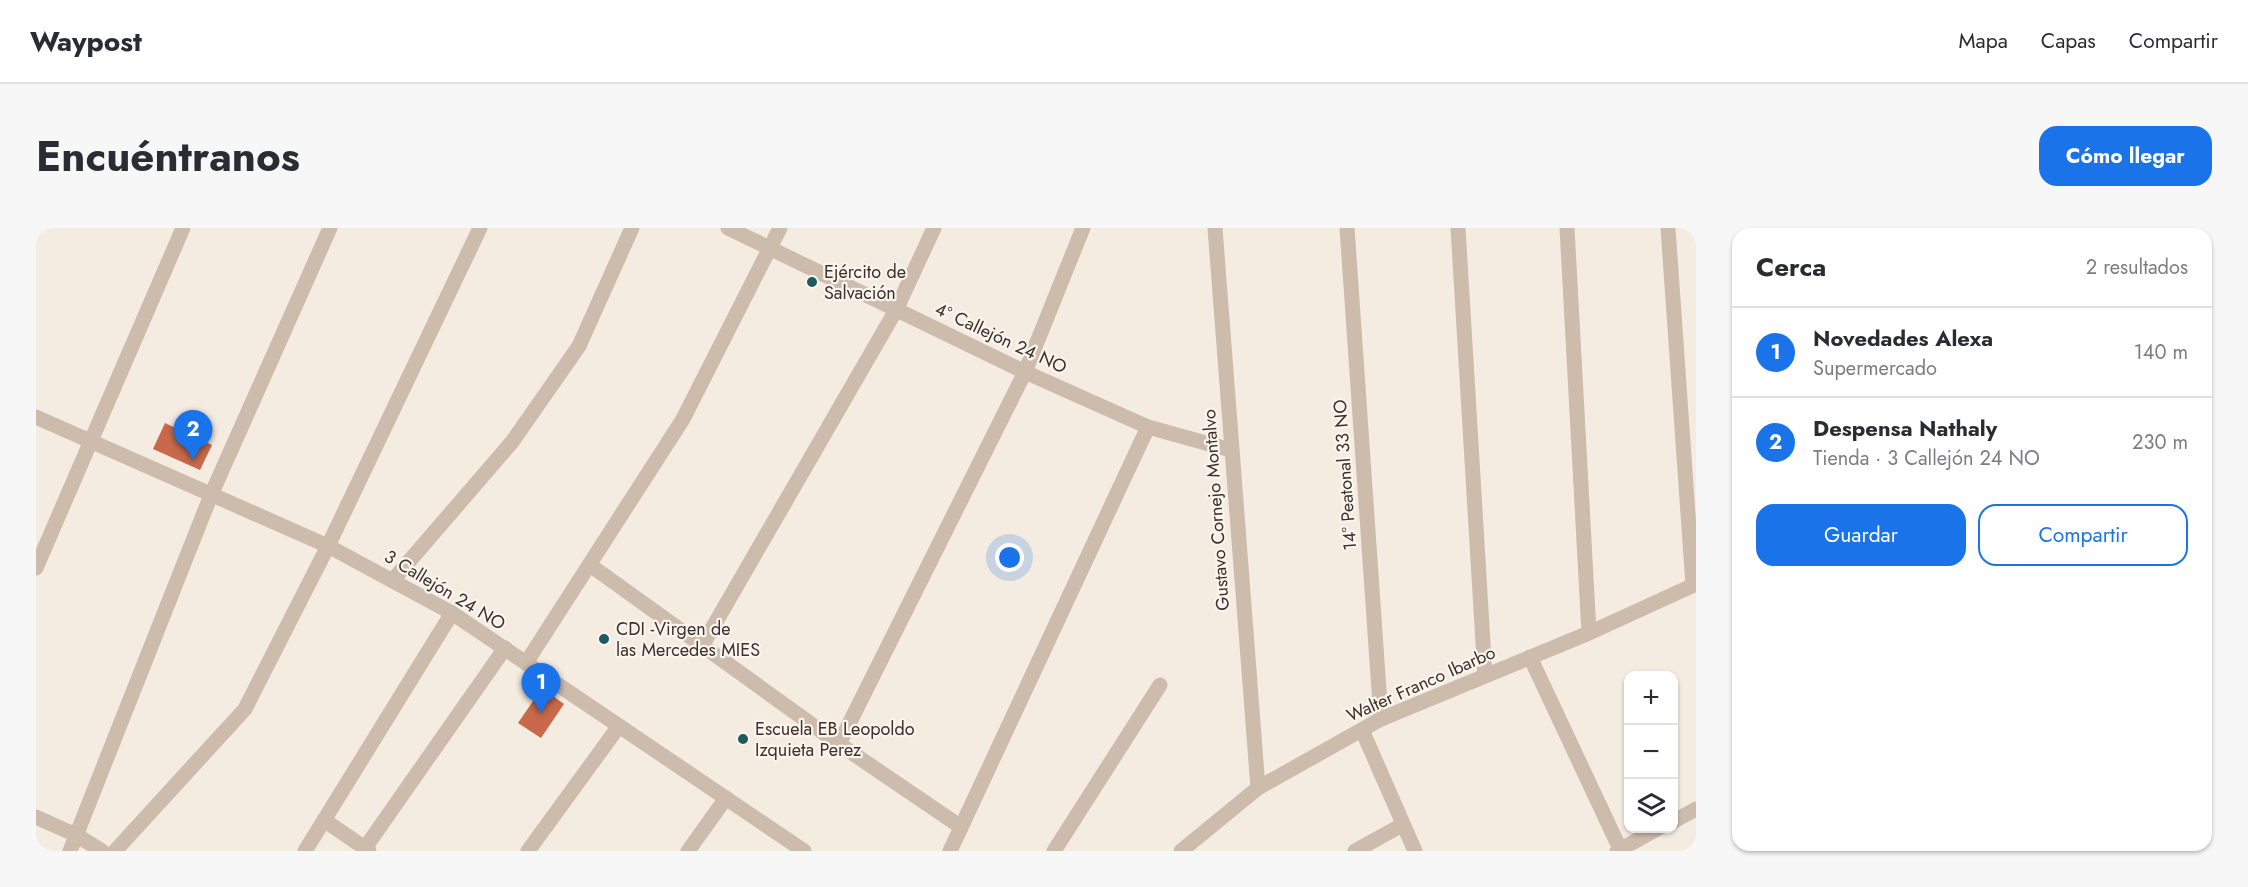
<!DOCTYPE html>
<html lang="es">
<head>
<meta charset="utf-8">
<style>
  :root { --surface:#fff; --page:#f7f7f7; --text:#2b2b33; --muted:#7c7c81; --line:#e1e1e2; --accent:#1a73e8 }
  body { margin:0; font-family:Jost,sans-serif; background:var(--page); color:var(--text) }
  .controls { position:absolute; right:18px; bottom:18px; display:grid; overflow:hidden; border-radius:12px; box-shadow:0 2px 4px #0004 }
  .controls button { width:54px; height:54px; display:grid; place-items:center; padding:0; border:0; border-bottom:2px solid var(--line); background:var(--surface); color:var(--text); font:30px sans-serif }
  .you { position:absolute; left:974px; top:330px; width:21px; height:21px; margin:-15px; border:4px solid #fff; border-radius:50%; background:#1a73e8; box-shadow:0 0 0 9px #1a73e833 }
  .badge { display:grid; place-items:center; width:39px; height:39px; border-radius:50%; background:var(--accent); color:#fff; font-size:20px; font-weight:700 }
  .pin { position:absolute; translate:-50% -50px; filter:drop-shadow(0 2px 3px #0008) }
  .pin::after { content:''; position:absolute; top:32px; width:21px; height:18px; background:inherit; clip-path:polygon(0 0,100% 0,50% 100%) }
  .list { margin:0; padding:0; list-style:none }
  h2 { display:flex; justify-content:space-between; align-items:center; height:78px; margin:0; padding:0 24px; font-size:26px }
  h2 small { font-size:20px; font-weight:400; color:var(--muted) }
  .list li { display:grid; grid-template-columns:39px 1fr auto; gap:18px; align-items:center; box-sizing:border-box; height:90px; padding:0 24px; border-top:2px solid var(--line) }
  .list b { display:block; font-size:22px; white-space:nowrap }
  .list p { margin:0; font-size:20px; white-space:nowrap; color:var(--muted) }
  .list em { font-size:20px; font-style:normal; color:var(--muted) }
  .actions { display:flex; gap:12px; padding:18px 24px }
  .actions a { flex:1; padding:14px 0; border:2px solid var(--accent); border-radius:18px; text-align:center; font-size:21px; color:var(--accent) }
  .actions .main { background:var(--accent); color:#fff }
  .icon { flex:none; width:33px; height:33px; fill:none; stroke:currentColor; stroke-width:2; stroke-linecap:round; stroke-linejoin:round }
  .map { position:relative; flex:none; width:1660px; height:623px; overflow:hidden; border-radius:18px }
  header { display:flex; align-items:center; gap:36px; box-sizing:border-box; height:84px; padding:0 30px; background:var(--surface); border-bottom:2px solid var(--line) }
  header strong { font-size:28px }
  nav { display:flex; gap:33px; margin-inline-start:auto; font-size:21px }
  .intro { display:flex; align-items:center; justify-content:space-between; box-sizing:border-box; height:144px; padding:0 36px }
  h1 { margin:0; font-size:42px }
  .button { padding:15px 27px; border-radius:18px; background:var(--accent); color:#fff; font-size:21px; font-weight:700 }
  main { display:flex; gap:36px; padding:0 36px }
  aside { flex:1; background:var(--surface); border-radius:18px; box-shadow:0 2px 4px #0004 }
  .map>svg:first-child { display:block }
</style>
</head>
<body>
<header>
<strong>Waypost</strong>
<nav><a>Mapa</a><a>Capas</a><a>Compartir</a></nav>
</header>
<div class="intro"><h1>Encuéntranos</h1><a class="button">Cómo llegar</a></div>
<main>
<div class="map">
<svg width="1660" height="623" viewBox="0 0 1660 623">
  <rect width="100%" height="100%" fill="#f4ebe1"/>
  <g fill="#c8694b">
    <polygon points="129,195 176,217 164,242 117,221"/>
    <polygon points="506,460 528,476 505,510 482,495"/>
  </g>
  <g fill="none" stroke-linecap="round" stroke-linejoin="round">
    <g stroke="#cdbbac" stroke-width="15">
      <polyline points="692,0 989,144 1112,199 1195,222"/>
      <polyline points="1179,0 1222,560"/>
      <polyline points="1311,0 1345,491"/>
      <polyline points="1422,0 1449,448"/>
      <polyline points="1531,0 1553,405"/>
      <polyline points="1632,0 1657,357"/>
      <polyline points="0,189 292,318 416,385 768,623"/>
      <polyline points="554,337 803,516 925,599"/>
      <polyline points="0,340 147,0"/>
      <polyline points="357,352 476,214 543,118 596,0"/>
      <polyline points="666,418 860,82 898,0"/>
      <polyline points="1494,429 1585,623"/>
      <polyline points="490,435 647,191 744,0"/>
      <polyline points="1326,502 1379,623"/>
      <polyline points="803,516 989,144 1047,0"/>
      <polyline points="0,589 40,607 66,623"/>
      <polyline points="288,592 333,623"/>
      <polyline points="1638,593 1660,581"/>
      <polyline points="329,620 469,420"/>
      <polyline points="34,623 175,267 294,0"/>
      <polyline points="79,623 209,481 292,318 444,0"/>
      <polyline points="269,623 416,385"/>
      <polyline points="492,623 583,498"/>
      <polyline points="652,623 690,570"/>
      <polyline points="914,623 1112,199"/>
      <polyline points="1018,623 1124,457"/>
      <polyline points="1145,623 1222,560 1345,491 1553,405 1660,356"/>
      <polyline points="1319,623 1366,597"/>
      <polyline points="1581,623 1623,600"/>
    </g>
  </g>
  <g fill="#1f5a5e" stroke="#fbf5ee" stroke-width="2">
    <circle cx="776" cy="54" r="6"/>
    <circle cx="568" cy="411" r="6"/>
    <circle cx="707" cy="511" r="6"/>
  </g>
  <g text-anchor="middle" stroke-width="4.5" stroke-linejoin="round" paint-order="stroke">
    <g font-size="18" fill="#3b302b" stroke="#fbf5ee" text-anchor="start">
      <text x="788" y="50">Ejército de<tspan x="788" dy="21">Salvación</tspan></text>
      <text x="580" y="407">CDI -Virgen de<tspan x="580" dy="21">las Mercedes MIES</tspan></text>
      <text x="719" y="507">Escuela EB Leopoldo<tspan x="719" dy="21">Izquieta Perez</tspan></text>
    </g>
    <g font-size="18" fill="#3b302b" stroke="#fbf5ee">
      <text transform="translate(965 110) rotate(25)" y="6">4° Callejón 24 NO</text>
      <text transform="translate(1309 247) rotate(-94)" y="6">14° Peatonal 33 NO</text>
      <text transform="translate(1180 282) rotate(-94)" y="6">Gustavo Cornejo Montalvo</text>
      <text transform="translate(409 362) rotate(31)" y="6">3 Callejón 24 NO</text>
      <text transform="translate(1385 456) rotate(-24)" y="6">Walter Franco Ibarbo</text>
    </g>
  </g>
</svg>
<div class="controls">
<button>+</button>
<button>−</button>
<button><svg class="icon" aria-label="layers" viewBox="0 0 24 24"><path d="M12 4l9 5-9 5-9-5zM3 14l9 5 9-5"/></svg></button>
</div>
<div class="you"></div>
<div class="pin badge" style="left:505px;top:485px">1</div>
<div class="pin badge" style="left:157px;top:232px">2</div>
</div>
<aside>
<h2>Cerca<small>2 resultados</small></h2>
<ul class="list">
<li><span class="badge">1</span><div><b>Novedades Alexa</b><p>Supermercado</p></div><em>140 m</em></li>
<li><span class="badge">2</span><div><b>Despensa Nathaly</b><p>Tienda · 3 Callejón 24 NO</p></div><em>230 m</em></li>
</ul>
<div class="actions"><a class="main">Guardar</a><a>Compartir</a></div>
</aside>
</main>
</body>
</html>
